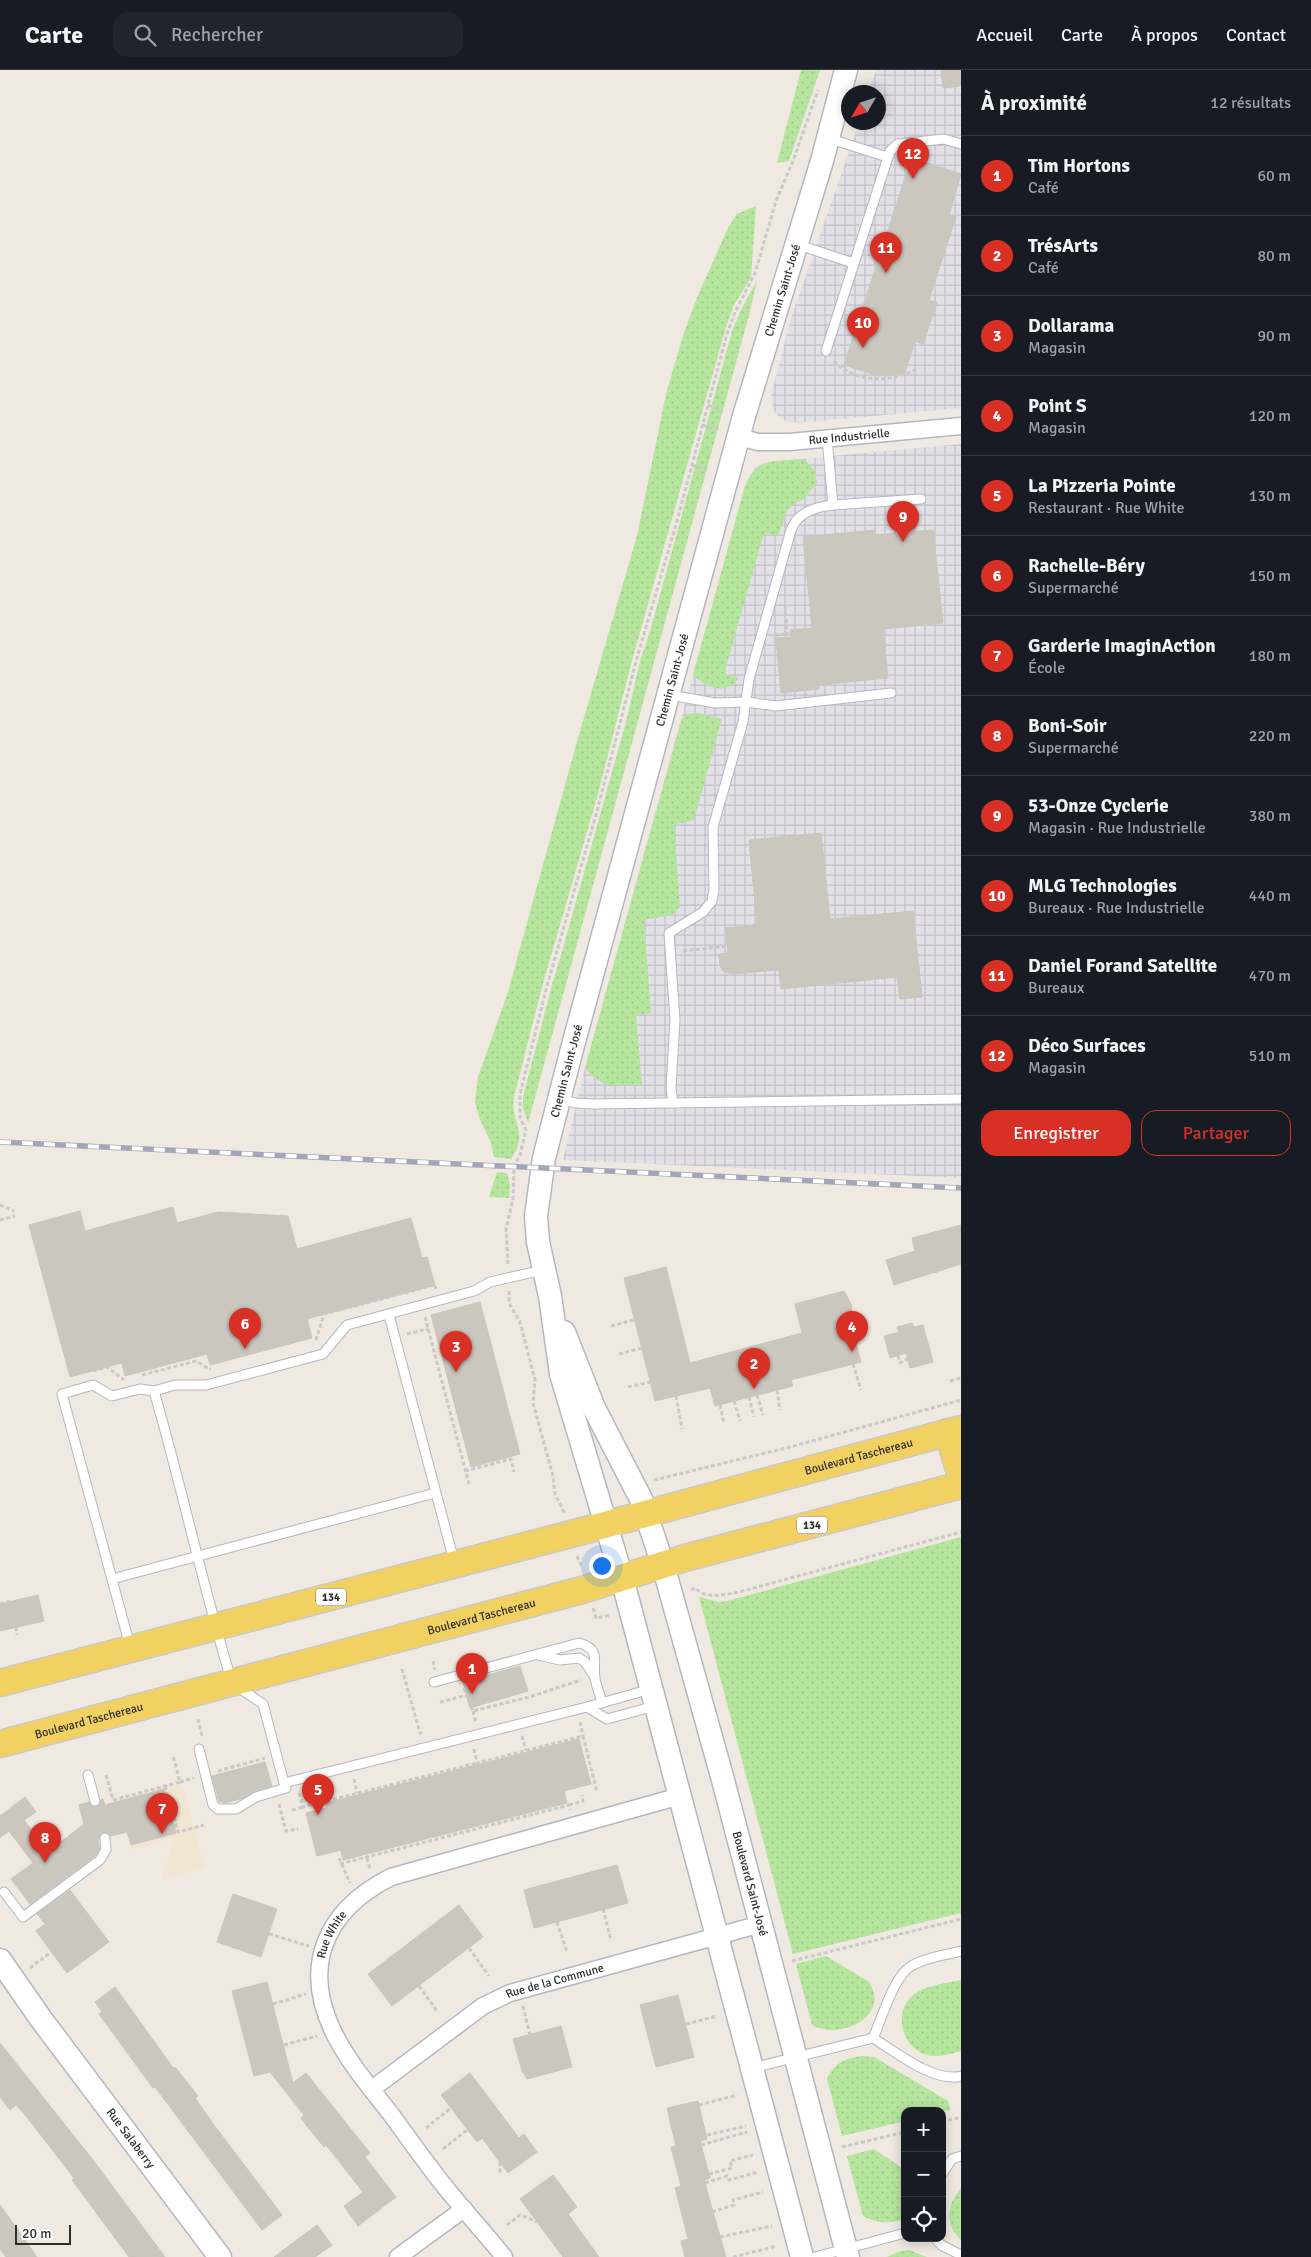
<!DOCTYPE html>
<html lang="fr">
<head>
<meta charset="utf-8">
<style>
  :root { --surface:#171b24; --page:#20242c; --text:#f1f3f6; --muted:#9ea1a6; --line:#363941; --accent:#d93025 }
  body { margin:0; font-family:Signika,sans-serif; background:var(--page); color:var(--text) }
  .controls { position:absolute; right:15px; bottom:15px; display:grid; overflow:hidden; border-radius:10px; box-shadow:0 2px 12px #0003 }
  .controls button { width:45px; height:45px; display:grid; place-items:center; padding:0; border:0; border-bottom:1px solid var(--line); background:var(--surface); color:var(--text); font:25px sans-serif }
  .compass { position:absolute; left:841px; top:15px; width:45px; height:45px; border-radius:50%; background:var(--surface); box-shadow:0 2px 12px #0003; rotate:231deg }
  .scale { position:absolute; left:15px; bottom:12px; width:56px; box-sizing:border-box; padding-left:5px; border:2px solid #2e2e2e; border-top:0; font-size:14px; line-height:18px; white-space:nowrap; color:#2e2e2e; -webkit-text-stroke:4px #fff; paint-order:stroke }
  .you { position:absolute; left:601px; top:1495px; width:18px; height:18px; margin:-12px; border:4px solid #fff; border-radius:50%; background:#1a73e8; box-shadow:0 0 0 8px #1a73e833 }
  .badge { display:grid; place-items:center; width:32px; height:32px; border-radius:50%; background:var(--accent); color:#fff; font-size:16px; font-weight:700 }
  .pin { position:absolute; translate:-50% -41px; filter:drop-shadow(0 1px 2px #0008) }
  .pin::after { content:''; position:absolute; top:26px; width:18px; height:15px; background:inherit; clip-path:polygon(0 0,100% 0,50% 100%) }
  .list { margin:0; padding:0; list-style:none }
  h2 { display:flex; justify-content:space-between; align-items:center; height:65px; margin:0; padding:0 20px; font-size:21px }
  h2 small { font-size:16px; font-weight:400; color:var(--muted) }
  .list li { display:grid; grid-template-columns:32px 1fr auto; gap:15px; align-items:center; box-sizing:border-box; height:80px; padding:0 20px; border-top:1px solid var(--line) }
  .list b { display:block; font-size:19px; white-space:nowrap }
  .list p { margin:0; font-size:16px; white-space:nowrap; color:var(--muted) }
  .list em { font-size:16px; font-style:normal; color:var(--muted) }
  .actions { display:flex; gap:10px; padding:15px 20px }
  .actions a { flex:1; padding:11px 0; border:1px solid var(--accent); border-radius:15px; text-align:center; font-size:18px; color:var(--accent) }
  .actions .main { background:var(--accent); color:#fff }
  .icon { flex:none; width:28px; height:28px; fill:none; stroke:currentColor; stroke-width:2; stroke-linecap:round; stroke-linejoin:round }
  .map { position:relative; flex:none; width:961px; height:2187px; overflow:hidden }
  header { display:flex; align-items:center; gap:30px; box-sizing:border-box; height:70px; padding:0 25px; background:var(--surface); border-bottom:1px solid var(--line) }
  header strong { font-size:24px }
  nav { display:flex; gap:28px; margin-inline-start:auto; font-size:18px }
  .search { width:350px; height:45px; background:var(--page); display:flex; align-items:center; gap:12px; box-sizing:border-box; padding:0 18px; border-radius:15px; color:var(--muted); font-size:19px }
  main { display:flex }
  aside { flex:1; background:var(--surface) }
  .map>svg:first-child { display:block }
</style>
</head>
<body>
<header>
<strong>Carte</strong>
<div class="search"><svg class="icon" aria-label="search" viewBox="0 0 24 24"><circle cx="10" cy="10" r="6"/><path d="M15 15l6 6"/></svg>Rechercher</div>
<nav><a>Accueil</a><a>Carte</a><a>À propos</a><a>Contact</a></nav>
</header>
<main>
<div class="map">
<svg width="961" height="2187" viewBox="0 0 961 2187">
  <defs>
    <pattern id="industrial-grid" width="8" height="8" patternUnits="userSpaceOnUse" patternTransform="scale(1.25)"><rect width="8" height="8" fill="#e3e1e8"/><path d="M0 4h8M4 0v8" fill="none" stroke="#c3c1c7"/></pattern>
    <pattern id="grass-dots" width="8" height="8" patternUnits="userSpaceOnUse" patternTransform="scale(1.25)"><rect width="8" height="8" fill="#b6e59e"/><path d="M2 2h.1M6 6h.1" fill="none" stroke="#9dc588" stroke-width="1.8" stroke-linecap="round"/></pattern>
  </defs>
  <rect width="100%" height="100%" fill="#efe9e1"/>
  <g fill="url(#industrial-grid)">
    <polygon points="876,0 961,0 961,338 797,353 786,351 777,345 773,339 771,326 791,248 859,53 878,52 878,22 868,22"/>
    <polygon points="961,374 961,1108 563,1090 585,998 745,416 750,405 756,397 767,392"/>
  </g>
  <polygon fill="#f0e6d1" points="182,1713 205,1798 162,1809 174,1768 133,1780 119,1731"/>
  <g fill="url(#grass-dots)">
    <polygon points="801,0 820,0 789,91 777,93"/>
    <path d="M756 136 751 207 734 235 726 257 630 598 598 724 542 917 514 1027C510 1055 530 1060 511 1089L494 1087 491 1073 479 1047 475 1032 478 1007 508 922 576 675 637 466 666 324 683 266 696 230 728 158 737 144Z"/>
    <polygon points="757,211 749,245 528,1053 523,1038 523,1027 553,911 562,882 627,648 640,591 651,558 732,261 742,238"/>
    <path d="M804 389 815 401 817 413 805 428 794 434 787 441 778 466 764 463 724 604 738 608 737 611C721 625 708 617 693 605L745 416C758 386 775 392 804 389Z"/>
    <path d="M698 643 722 649 694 750 674 755 680 837 672 845 644 850 651 943 636 945 642 1014C618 1016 601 1019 585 998L682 648 689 644Z"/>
    <polygon points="497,1102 507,1103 510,1115 509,1128 489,1127"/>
    <polygon points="961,1467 961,1843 793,1884 699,1527 719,1532 727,1531"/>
    <path d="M826 1886 869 1912C891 1946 841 1971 812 1955L796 1894Z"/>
    <path d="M961 1910V1981C950 1984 938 1988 927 1985 900 1977 892 1939 916 1923 928 1915 947 1913 961 1910Z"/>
    <path d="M863 1986 874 1987 948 2031 951 2040 942 2042 905 2041V2051L842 2066 827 2009C835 1992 846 1988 863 1986Z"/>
    <path d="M874 2079 905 2100V2148L902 2150C886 2154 877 2153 863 2146L847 2086Z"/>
    <path d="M961 2118V2170C944 2155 947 2134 961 2118Z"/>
    <polygon points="909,2180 927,2187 887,2187 901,2181"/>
  </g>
  <g fill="#cbc7bf" stroke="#cbc5ba">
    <polygon points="941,0 961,0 961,16 943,18"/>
    <polygon points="912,88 961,104 949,145 956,147 929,230 937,233 923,274 915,271 905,303 878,306 844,295"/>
    <polygon points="875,460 875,465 933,460 943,553 883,559 888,608 819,615 819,619 781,623 776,568 791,567 790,560 812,558 803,467"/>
    <polygon points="821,763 830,849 913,841 922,927 900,929 897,907 781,919 779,900 732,904 723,901 720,896 719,884 728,883 725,858 757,855 749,770"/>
    <polygon points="173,1137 177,1153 218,1142 288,1146 297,1179 411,1148 422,1188 427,1187 435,1215 307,1249 312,1268 210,1295 207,1284 125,1306 122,1293 70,1307 29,1155 80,1141 85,1161"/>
    <polygon points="961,1155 961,1194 894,1215 886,1190 915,1181 912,1168"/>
    <polygon points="666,1197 690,1293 802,1263 795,1234 844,1221 852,1236 850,1251 861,1292 791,1310 793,1316 715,1336 710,1318 655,1331 624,1208"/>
    <polygon points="480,1232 520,1384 471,1397 431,1245"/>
    <polygon points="912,1253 914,1257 923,1255 933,1292 910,1298 906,1283 890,1288 884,1266 899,1262 897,1257"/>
    <polygon points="38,1525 44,1551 0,1561 0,1534"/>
    <polygon points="520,1596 528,1621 470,1638 463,1612"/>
    <polygon points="579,1669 591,1714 564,1721 567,1733 343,1790 341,1780 317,1786 306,1743 327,1738 326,1733"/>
    <polygon points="265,1692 272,1716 254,1721 243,1728 225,1733 219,1731 212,1706"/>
    <polygon points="164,1719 176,1763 131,1775 127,1762 111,1766 107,1762 102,1763 98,1770 100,1779 95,1786 30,1834 11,1809 33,1793 9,1761 0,1768 0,1746 25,1727 36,1742 24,1750 48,1782 84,1754 79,1735 89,1732 91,1736 96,1737 100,1735 101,1729 103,1729 105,1735"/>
    <polygon points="617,1795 628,1833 534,1858 524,1820"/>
    <polygon points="70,1820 109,1872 67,1903 36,1861 45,1854 37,1844"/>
    <polygon points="233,1824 277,1839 261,1887 217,1872"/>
    <polygon points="459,1835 483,1867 392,1936 368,1904"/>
    <polygon points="267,1912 293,2013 306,2003 370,2083 365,2087 396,2127 358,2156 344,2136 363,2122 326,2075 324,2077 306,2055 301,2048 304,2045 270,2002 254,2006 232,1921"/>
    <polygon points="115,1917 174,1999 175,1997 198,2026 195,2028 214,2055 282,2145 262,2160 155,2017 153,2018 99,1944 102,1942 95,1932"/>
    <polygon points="678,1925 694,1987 656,1997 640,1935"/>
    <polygon points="561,1956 572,1997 527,2009 522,2001 513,1969"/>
    <polygon points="0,1973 93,2090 165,2187 129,2187 72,2110 74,2108 26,2046 16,2035 10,2040 0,2027"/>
    <polygon points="470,2003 519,2068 524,2064 537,2082 508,2103 482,2068 477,2072 441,2025"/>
    <polygon points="698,2031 707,2069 700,2071 710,2108 704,2110 726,2187 685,2187 681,2171 688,2169 675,2118 681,2116 671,2077 676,2076 667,2038"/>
    <polygon points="553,2105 577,2137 568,2144 599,2187 563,2187 520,2129"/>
    <polygon points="0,2135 37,2187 6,2187 0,2179"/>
    <polygon points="317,2155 332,2175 315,2187 274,2187"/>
  </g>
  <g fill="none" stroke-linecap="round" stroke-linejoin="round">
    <g stroke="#b4b7c1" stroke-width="11">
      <g id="lane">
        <polyline points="828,68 887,87"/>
        <polyline points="796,174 853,193"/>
        <polyline points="826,281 890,81 898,74 944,69 961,74"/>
        <polyline points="827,368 833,435 921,429"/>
        <polyline points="670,625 715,633 747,632 776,636 891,623"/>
        <polyline points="559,1029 576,1033 592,1034 961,1029"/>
        <path d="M673 1033 671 1018 675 950 669 863 703 842 712 831 714 820 713 757 743 652 749 609 791 460C798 442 815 437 833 435"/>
        <path d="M543 1200 490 1212 474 1221 347 1255 323 1284 206 1315H175L154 1321C182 1418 203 1517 232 1613L263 1634 284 1713 587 1637"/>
        <polyline points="389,1245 454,1491"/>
        <polyline points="112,1509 435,1423"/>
        <polyline points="130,1576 62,1324 93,1315 112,1326 140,1319 154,1321"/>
        <polyline points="538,1585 560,1590 579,1588 585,1592 595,1607"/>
        <path d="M434 1612 579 1573C602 1579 592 1593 595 1609 597 1617 600 1625 602 1633"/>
        <polyline points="651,1619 587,1637 607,1649 655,1636"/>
        <polyline points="199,1679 213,1735 218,1739 236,1739 256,1727 286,1718"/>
        <polyline points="88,1705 95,1731"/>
        <polyline points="4,1822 23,1847 100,1790 106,1780 105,1768"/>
        <path d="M873 1968C882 1949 894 1904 913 1895 927 1887 946 1885 961 1881"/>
        <path d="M752 1998 873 1968C896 1982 934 2013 961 2006"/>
        <polyline points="942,2104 952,2089 961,2086"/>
        <polyline points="935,2168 941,2175 961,2185"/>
        <polyline points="815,2187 905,2163"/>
      </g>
    </g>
    <g stroke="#b4b7c1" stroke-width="19">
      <g id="street">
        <path id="s1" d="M739 367 758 372H790L961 356"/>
        <path id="s2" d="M372 2019 483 1936 510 1923 761 1854"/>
        <polyline points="398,2187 464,2139"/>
        <path id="s3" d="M504 2187C487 2165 468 2145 450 2123 430 2099 412 2073 393 2047 374 2022 351 1996 336 1967 300 1898 324 1841 391 1807L680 1726"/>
      </g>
    </g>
    <g stroke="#b4b7c1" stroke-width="25">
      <g id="secondary">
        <path id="s4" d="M564 1262 594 1338 641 1429 663 1495 723 1710 848 2187"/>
        <path id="s5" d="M0 1890 41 1949 220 2187"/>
        <path id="s6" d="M802 2187 622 1508 561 1304 550 1226 538 1172 536 1146 544 1088 572 979 744 346 822 91 846 0"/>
      </g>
    </g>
    <g stroke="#c9c9c9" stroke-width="29">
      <g id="primary">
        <polyline points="948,1362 961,1406"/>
        <path id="s7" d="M0 1613 571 1464 961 1359"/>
        <path id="s8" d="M0 1674 582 1520 685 1488 961 1415"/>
      </g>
    </g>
    <g stroke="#c9c9c9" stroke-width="3" stroke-dasharray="4 2.5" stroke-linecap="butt">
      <path d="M834 291C853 313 893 313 916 299"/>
      <polyline points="844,298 912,88 910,87"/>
      <polyline points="708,335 723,341"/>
      <polyline points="702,355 719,360"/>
      <polyline points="692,395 707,400"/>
      <polyline points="901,443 903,463"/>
      <polyline points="785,536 787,564 791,564"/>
      <polyline points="775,565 787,564"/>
      <polyline points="683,881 727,876"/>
      <polyline points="0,1135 14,1141"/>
      <polyline points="0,1150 15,1146"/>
      <polyline points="508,1194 506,1159 513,1129 514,1096 520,1085 526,1060 520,1048 520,1024 547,916 597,741 637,588 677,451 727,264 735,242 755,203 776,131 793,91 818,20"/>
      <polyline points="934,1202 945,1198"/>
      <polyline points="509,1221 509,1233 520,1252 535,1310 533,1333 553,1406 555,1424 565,1444"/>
      <polyline points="425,1247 469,1414"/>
      <polyline points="611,1256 634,1250"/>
      <polyline points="407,1264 428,1259"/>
      <polyline points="316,1270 324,1244 435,1215 436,1219"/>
      <polyline points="619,1284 642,1278"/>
      <polyline points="898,1286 900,1293 908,1288"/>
      <polyline points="853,1294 861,1320"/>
      <polyline points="93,1301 107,1297 124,1310"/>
      <polyline points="142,1305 196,1291 209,1299 211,1299"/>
      <polyline points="950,1311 961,1308"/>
      <polyline points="628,1317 650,1312"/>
      <polyline points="777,1320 780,1340"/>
      <polyline points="757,1325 763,1345"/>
      <polyline points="676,1326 682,1359"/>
      <polyline points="749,1327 754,1347"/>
      <polyline points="734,1331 740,1351"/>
      <polyline points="720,1335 724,1354"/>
      <polyline points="465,1401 511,1389 514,1402"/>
      <polyline points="654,1410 790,1377 961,1330"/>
      <polyline points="577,1486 582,1498"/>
      <path d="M691 1520 695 1518C706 1529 721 1525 735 1523L961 1462"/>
      <polyline points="0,1534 12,1531"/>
      <polyline points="593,1538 596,1548 611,1545"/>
      <polyline points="16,1557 17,1565"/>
      <polyline points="433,1591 435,1600"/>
      <polyline points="402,1599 420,1663 422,1663"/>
      <polyline points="464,1618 473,1641 529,1627 581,1610"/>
      <polyline points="440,1632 467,1625"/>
      <polyline points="473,1641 476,1653"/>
      <polyline points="198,1649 202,1666"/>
      <polyline points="580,1652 583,1666"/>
      <polyline points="522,1666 526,1680"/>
      <polyline points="474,1679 477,1693 583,1666 597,1722"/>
      <polyline points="218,1701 265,1688"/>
      <polyline points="106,1705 113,1730 180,1712 173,1686"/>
      <polyline points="354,1709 357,1723"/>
      <polyline points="180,1712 194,1708"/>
      <polyline points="165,1716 178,1762 204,1755"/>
      <polyline points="299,1723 303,1737 477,1693"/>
      <polyline points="279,1734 286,1761 298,1759"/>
      <polyline points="569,1735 583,1731 582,1725"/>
      <polyline points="292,1740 303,1737"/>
      <polyline points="339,1788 350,1813"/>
      <polyline points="367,1788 370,1799"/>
      <polyline points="340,1794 569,1735 570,1740"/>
      <polyline points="603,1839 611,1870"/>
      <polyline points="557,1852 567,1882"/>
      <polyline points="269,1864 309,1876"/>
      <polyline points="469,1878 489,1906"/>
      <polyline points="792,1891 961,1849"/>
      <polyline points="30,1898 51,1882"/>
      <polyline points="419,1916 437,1941"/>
      <polyline points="273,1934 306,1924"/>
      <polyline points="523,1936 530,1965"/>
      <polyline points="686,1954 717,1946"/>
      <polyline points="284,1975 317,1966"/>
      <polyline points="699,2035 737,2025"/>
      <polyline points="942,2052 961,2047"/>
      <polyline points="426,2058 451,2038"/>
      <polyline points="707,2065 746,2056"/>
      <polyline points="701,2075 747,2062"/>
      <polyline points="842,2077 905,2062"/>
      <polyline points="443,2079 467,2060"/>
      <polyline points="500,2092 500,2104"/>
      <polyline points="709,2104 732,2098 730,2091 753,2085"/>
      <polyline points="705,2113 727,2106 729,2110 758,2102"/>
      <polyline points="712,2142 734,2135 733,2130 763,2122"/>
      <polyline points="507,2155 520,2145 538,2152"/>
      <polyline points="720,2167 772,2156"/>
      <polyline points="733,2187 777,2176"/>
    </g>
    <use href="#lane" stroke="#fff" stroke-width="9"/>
    <use href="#street" stroke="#fff" stroke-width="16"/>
    <use href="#secondary" stroke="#fff" stroke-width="22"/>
    <use href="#primary" stroke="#f2d163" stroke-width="26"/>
    <g stroke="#a3a6b8" stroke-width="5.5">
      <polyline id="rail" points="0,1072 961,1118"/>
    </g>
    <use href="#rail" stroke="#fff" stroke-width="4" stroke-dasharray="11" stroke-linecap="butt"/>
  </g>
  <g text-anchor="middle" stroke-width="4" stroke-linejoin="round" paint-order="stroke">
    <g fill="#fff" stroke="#6d6d6d" stroke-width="1">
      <rect x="797" y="1446.5" width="30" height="17" rx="4"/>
      <rect x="316" y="1518.5" width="30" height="17" rx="4"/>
    </g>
    <g font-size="11" font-weight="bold" fill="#2e2e2e">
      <text x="812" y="1459">134</text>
      <text x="331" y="1531">134</text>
    </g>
    <g font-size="12" fill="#2e2e2e" stroke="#fff">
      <text dy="4" stroke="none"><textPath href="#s6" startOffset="2034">Chemin Saint-José</textPath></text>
      <text dy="4" stroke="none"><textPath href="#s1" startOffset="111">Rue Industrielle</textPath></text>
      <text dy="4" stroke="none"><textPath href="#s6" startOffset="1629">Chemin Saint-José</textPath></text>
      <text dy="4" stroke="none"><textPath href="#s6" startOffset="1224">Chemin Saint-José</textPath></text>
      <text dy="4" stroke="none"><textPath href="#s7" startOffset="888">Boulevard Taschereau</textPath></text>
      <text dy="4" stroke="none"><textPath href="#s8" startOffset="498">Boulevard Taschereau</textPath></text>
      <text dy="4" stroke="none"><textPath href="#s8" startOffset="92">Boulevard Taschereau</textPath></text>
      <text dy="4" stroke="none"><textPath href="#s4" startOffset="584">Boulevard Saint-José</textPath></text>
      <text dy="4" stroke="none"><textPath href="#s3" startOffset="385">Rue White</textPath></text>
      <text dy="4" stroke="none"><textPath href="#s2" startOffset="215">Rue de la Commune</textPath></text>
      <text dy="4" stroke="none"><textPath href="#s5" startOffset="221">Rue Salaberry</textPath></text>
    </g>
  </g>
</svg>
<div class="controls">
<button>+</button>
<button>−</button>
<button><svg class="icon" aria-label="locate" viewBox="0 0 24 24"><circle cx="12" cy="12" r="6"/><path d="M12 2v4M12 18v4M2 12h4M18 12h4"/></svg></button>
</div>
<svg class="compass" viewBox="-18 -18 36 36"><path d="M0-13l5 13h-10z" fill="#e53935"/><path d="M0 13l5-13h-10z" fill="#9ea1a6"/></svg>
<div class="scale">20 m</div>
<div class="you"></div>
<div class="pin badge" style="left:472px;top:1624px">1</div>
<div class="pin badge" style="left:754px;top:1319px">2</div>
<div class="pin badge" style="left:456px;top:1302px">3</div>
<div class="pin badge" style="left:852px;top:1282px">4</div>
<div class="pin badge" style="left:318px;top:1745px">5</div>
<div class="pin badge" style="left:245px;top:1279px">6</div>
<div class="pin badge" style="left:162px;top:1764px">7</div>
<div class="pin badge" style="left:45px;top:1793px">8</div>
<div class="pin badge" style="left:903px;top:472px">9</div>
<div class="pin badge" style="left:863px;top:278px">10</div>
<div class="pin badge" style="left:886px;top:203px">11</div>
<div class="pin badge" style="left:913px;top:109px">12</div>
</div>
<aside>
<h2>À proximité<small>12 résultats</small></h2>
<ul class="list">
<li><span class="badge">1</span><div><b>Tim Hortons</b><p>Café</p></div><em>60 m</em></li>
<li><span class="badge">2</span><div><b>TrésArts</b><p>Café</p></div><em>80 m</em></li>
<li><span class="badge">3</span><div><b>Dollarama</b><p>Magasin</p></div><em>90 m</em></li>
<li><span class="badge">4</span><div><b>Point S</b><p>Magasin</p></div><em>120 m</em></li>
<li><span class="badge">5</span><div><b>La Pizzeria Pointe</b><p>Restaurant · Rue White</p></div><em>130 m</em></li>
<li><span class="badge">6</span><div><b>Rachelle-Béry</b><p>Supermarché</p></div><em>150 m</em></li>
<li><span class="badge">7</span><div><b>Garderie ImaginAction</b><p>École</p></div><em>180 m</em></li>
<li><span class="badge">8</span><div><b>Boni-Soir</b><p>Supermarché</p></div><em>220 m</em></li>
<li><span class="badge">9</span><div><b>53-Onze Cyclerie</b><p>Magasin · Rue Industrielle</p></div><em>380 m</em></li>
<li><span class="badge">10</span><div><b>MLG Technologies</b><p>Bureaux · Rue Industrielle</p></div><em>440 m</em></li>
<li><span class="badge">11</span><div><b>Daniel Forand Satellite</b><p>Bureaux</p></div><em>470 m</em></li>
<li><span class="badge">12</span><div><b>Déco Surfaces</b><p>Magasin</p></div><em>510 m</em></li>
</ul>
<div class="actions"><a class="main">Enregistrer</a><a>Partager</a></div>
</aside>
</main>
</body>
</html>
